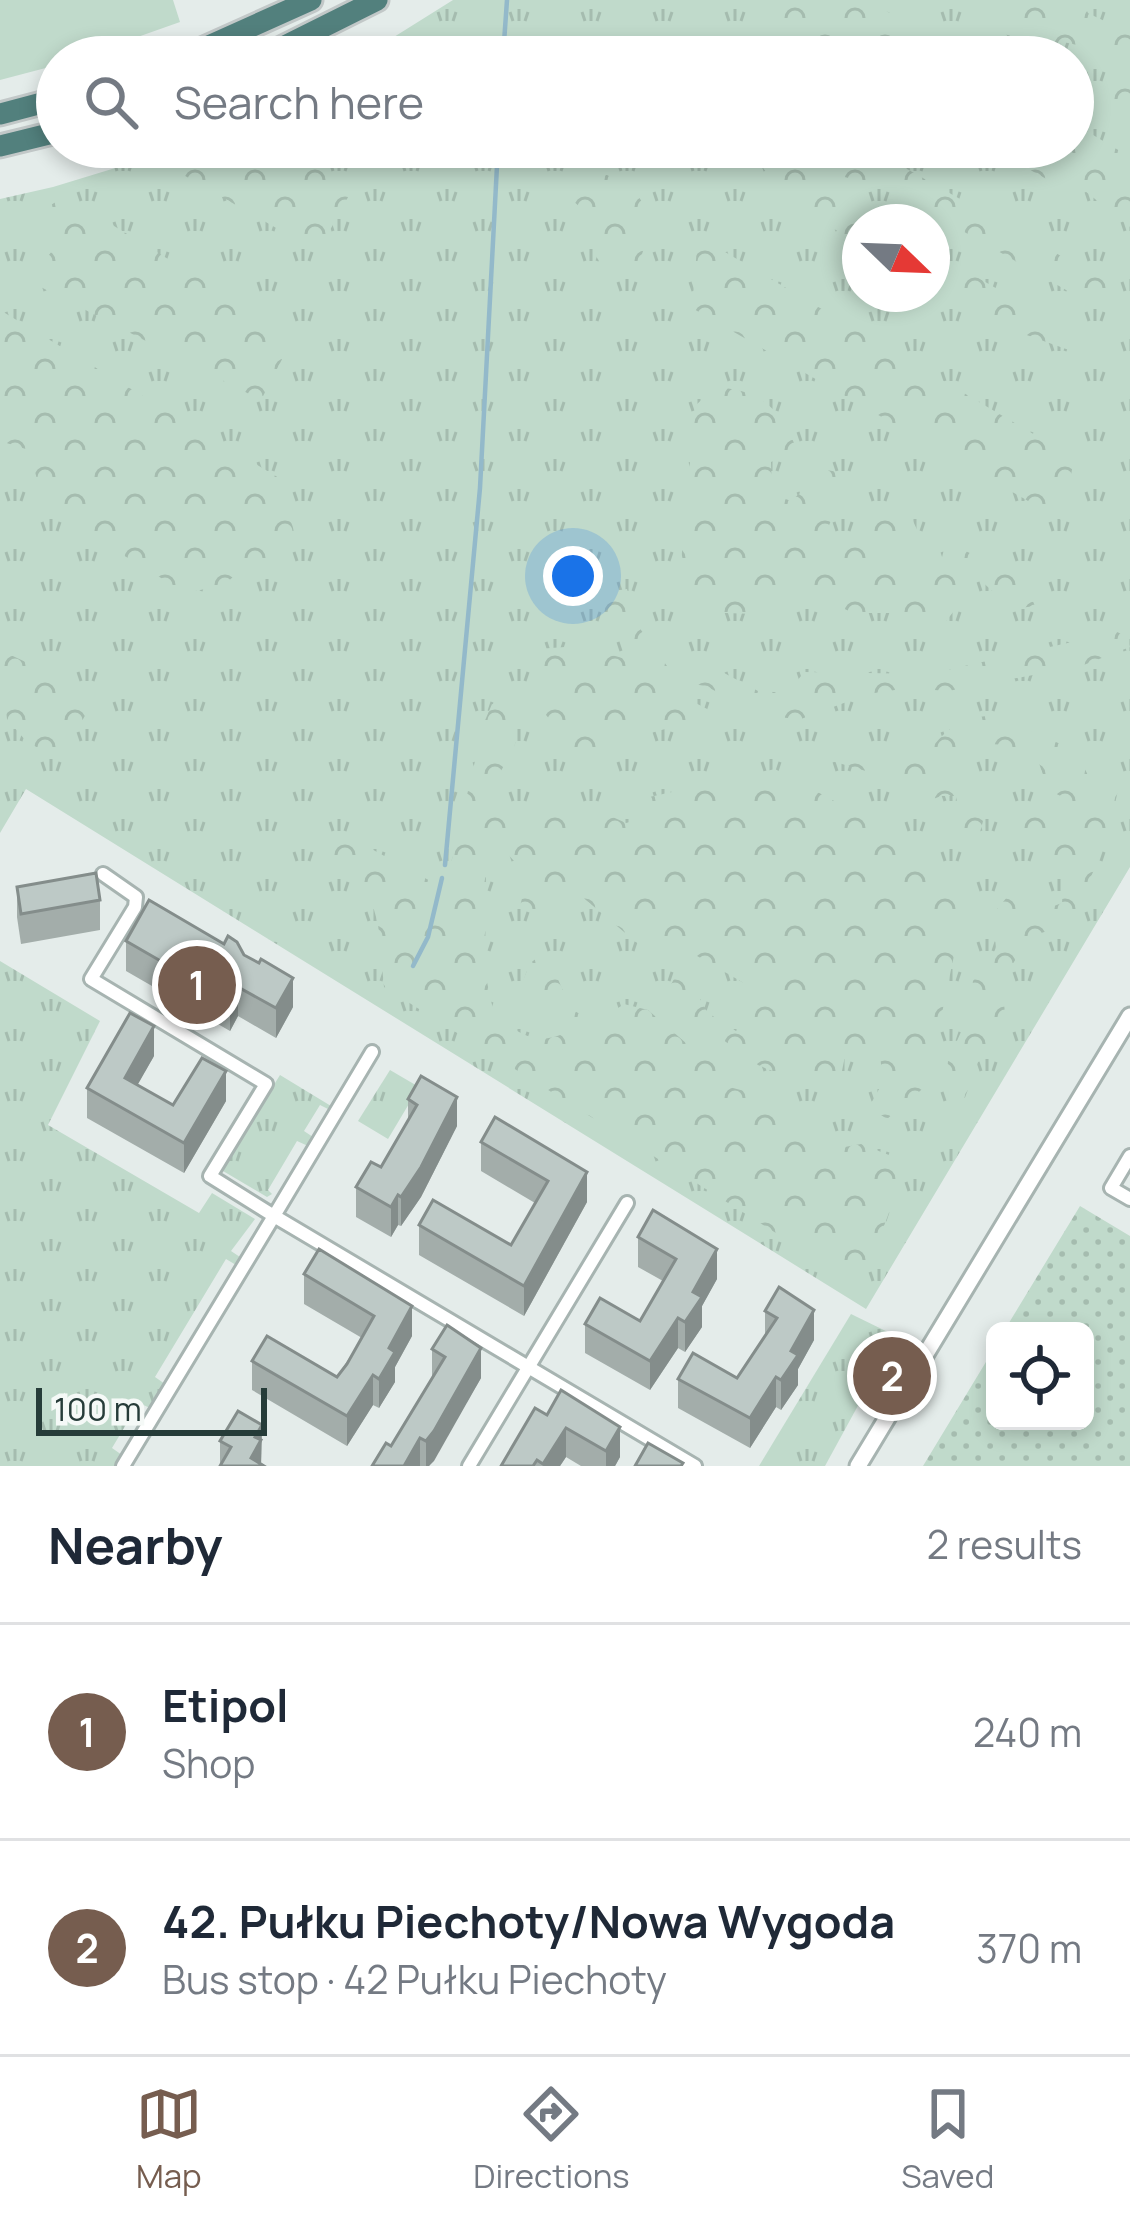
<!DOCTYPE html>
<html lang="en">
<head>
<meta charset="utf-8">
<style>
  :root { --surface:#fff; --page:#f2f2f3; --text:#1f2937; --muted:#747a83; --line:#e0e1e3; --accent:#765d4f }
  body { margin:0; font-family:Manrope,sans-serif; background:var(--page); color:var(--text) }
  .controls { position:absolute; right:36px; bottom:36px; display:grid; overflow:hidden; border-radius:18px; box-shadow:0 6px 18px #0003 }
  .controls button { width:108px; height:108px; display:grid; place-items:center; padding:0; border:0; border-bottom:3px solid var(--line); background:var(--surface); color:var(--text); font:60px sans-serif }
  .compass { position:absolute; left:842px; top:204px; width:108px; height:108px; border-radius:50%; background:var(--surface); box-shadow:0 6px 18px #0003; rotate:113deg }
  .scale { position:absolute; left:36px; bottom:30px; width:231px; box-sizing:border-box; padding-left:12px; border:6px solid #263c39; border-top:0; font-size:33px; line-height:42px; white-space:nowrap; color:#263c39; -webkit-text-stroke:9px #f5f9f7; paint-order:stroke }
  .you { position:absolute; left:573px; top:576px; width:42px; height:42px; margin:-30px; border:9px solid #fff; border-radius:50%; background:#1a73e8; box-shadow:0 0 0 18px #1a73e833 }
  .badge { display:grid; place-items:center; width:78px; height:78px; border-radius:50%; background:var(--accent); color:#fff; font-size:39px; font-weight:700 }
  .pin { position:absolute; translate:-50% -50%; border:6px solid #fff; box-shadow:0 3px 12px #0006 }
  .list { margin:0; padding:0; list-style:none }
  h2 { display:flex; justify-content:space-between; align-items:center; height:156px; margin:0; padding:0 48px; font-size:51px }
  h2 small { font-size:39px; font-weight:400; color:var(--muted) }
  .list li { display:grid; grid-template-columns:78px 1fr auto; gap:36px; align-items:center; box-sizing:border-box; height:216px; padding:0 48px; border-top:3px solid var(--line) }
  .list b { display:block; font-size:45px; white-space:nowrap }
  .list p { margin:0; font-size:39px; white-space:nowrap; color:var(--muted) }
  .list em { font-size:39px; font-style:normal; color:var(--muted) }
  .icon { flex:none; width:66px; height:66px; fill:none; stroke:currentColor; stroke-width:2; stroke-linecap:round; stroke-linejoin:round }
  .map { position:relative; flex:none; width:1130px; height:1466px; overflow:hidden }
  .search { position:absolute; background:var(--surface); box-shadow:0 6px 18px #0003; left:36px; right:36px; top:36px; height:132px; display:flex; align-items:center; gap:30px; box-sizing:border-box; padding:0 42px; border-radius:66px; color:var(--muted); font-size:45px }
  .sheet { height:588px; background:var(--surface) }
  nav { display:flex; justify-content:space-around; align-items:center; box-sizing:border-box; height:168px; border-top:3px solid var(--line); background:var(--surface); font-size:33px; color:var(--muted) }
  nav a { display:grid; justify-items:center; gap:6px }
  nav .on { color:var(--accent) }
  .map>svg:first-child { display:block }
</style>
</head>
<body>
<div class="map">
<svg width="1130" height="1466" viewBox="0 0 1130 1466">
  <defs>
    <pattern id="grass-tufts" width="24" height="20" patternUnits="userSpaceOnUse" patternTransform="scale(3)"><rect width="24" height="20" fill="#c0dacb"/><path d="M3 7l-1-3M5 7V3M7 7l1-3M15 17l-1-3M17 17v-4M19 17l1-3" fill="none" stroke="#a5bcaf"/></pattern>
    <pattern id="forest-crowns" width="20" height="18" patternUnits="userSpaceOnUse" patternTransform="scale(3)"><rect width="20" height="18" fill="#c0dacb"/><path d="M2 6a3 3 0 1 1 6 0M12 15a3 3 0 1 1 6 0" fill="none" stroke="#a5bcaf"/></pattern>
    <pattern id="garden-dots" width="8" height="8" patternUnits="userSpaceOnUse" patternTransform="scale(3)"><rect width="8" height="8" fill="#c0dacb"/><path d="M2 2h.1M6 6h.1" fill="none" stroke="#a5bcaf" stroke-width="1.8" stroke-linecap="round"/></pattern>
  </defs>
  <rect width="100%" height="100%" fill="#e4ecea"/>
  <g fill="url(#grass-tufts)" fill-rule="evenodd">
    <path d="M453 0H1130V867L866 1309 26 789 0 833V199L53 187 184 147H1073V57H362ZM860 222H932V294H860Z"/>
    <polygon points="0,961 100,1021 48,1125 199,1213 212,1193 255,1219 231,1251 240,1257 236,1265 226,1259 155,1377 165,1384 150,1408 139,1403 112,1448 122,1455 115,1466 0,1466"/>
    <polygon points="390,1070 419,1087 388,1139 358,1121"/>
    <polygon points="280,1075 331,1106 330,1110 320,1105 304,1131 313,1137 308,1146 297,1141 268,1190 272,1194 267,1197 223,1171 223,1167"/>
    <polygon points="851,1314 896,1336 825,1466 759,1466"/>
  </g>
  <g fill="url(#forest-crowns)">
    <polygon points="782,0 868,0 963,57 785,57"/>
    <path d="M985 0H1060L1130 33V134L1103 98 1115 66 1101 50 1063 42C1016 74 1008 44 996 2Z"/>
    <polygon points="1073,123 1130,157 1130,227 1085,191 1050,181 989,147 1073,147"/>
    <polygon points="219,147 281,147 353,188 318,252 166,165"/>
    <polygon points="758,147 868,147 1123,291 1110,315 889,189 830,173 861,210 882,222 860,222 860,246 783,195 755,157"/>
    <path d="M607 175C614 179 626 183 632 189 658 213 646 254 630 279 578 259 602 247 584 213 580 205 569 198 563 193L570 178Z"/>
    <polygon points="65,196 294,336 261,400 29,281 52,251 29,219"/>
    <polygon points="698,236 1074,458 1063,521 692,308"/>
    <polygon points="932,251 1006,294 1084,329 1083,355 1015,331 932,282"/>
    <path d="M0 310 284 481 279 488V508C301 529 294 535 285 562L269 564 253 559 224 585 186 593 45 508 29 450 0 441Z"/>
    <path d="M715 387C761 390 782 409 797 451L771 462 772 494 791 501 826 470 851 474 827 530 844 538 869 527 886 511 908 510 919 534 890 555C900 571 913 575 932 573L941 561 946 542 1022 577 1035 606 1005 610 999 597 979 579 943 625 919 613H853L820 597 793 598 755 614 696 612 679 586 695 406Z"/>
    <polygon points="627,589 641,630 667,666 711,666 758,691 788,693 804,672 929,674 1117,632 1126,636 1130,647 1081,666 948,691 908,688 868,694 801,719 761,716 706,686 686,683 682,696 713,712 723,723 689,729 669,728 624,740 597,753 547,755 540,744 551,721 537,704 544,673 520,666 509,651 579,646 626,659 621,641 602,615 606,592"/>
    <polygon points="0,650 32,665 61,670 89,688 86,714 59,760 26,741 7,719"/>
    <path d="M492 704 511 709C535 764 471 770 501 819L578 810 608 815 626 823 637 820 645 798 775 769 921 848 967 893 927 1085 887 1119 869 1107 883 1082 880 1055 864 1049 845 1056 842 1071 822 1092 758 1065 701 1024 667 992 681 966 708 1013 736 1031 753 1022 761 993 685 949 642 947 580 895 558 897 547 915 520 906 528 876 500 846 486 870 485 973 494 1014C518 1033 535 1047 565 1033L520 988 530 963 546 952 571 1009 596 1023 624 1004 648 1010 687 1044 710 1056 733 1088 771 1098 792 1113 808 1136 834 1149 861 1144 894 1157C904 1200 874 1245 857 1284L384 987 378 924 369 892 346 876 323 850 344 834 445 889 475 761 484 753 481 730Z"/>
    <path d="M986 716C1018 720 1043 740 1074 748L1091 781 1118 790 1107 840 1076 911 1066 925 1038 934 1024 946 1002 981 1005 1014 996 1041 981 1054 963 1103 950 1105 946 1086 948 1061 968 1016 973 981 996 949 993 914 1013 890 1027 893 1043 910 1062 903 1064 876 1044 869 1038 843 1014 817 1018 803 1059 816 1067 799 1048 790 1038 760C1007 741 983 737 953 761L954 774 986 810 979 836H963L956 796H941L918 805 901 796 893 779 825 759 861 743C881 753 890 760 907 743L916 752 930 751C945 729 959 720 986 716Z"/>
  </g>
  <polygon fill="#c0dacb" points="0,0 173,0 180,22 81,57 57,57 57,65 0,80"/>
  <polygon fill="url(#garden-dots)" points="1080,1206 1130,1236 1130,1466 923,1466 995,1347 995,1421 1085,1421 1085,1331 1004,1331"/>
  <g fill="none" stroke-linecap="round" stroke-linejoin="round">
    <g stroke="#93b9ca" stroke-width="4.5">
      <polyline points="503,57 507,0"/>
      <polyline points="445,865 480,488 498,147"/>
      <polyline points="413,966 428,937 442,878"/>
    </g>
    <g stroke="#a7b4b1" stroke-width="18">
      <g id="minor">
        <polyline points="103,874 136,897 135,907 91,979 266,1084 210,1176 274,1216 123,1466"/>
        <polyline points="372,1052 274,1216 695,1466"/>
        <polyline points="1130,1156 1111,1188 1130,1199"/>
        <polyline points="469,1466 627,1203"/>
      </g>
    </g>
    <g stroke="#a7b4b1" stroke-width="21">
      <polyline id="tertiary" points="858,1466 1130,1016"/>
    </g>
    <g stroke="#c2c8c8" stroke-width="27">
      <g id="trunk">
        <polyline points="184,57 311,0"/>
        <polyline points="263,57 377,0"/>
        <polyline points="0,114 57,99"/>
        <polyline points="0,146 57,132"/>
      </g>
    </g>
    <use href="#minor" stroke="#fff" stroke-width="12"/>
    <use href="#tertiary" stroke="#fff" stroke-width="15"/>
    <use href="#trunk" stroke="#52807d" stroke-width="21"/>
  </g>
  <g fill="#a3adaa">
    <polygon points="17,887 100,900 100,930 21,944 17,917"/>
    <polygon points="126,941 244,955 293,1007 276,1038 238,1016 230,1031 126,971"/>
    <polygon points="154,1056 137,1085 173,1105 226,1101 184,1173 87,1118 87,1088"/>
    <polygon points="408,1099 457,1126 421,1197 401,1226 398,1225 391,1237 356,1217 356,1187 381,1167 408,1121"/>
    <polygon points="481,1142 587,1202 524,1316 419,1255 419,1225 511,1245 535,1203 481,1171"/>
    <polygon points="638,1237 717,1279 702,1306 702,1327 685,1352 678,1348 650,1390 585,1353 585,1324 640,1321 663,1281 638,1267"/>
    <polygon points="304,1274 412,1336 395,1367 395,1382 379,1408 373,1405 347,1446 252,1390 252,1361 337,1377 362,1338 304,1304"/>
    <polygon points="765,1311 814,1340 798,1369 798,1385 781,1410 776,1407 750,1448 678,1408 678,1379 737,1378 765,1335"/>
    <polygon points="432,1349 481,1378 429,1466 372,1466 391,1446 432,1378"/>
    <polygon points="535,1408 620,1457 615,1466 581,1466 566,1457 560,1466 501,1466"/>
    <polygon points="262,1425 261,1464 220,1466 220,1441"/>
  </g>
  <g fill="#848d8b">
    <polygon points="293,978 293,1007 276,1038 276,1008"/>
    <polygon points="238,987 238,1016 230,1031 230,1001"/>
    <polygon points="154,1026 154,1056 125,1107 125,1078"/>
    <polygon points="226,1071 226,1101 184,1173 184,1143"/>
    <polygon points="457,1097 457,1126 421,1197 401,1226 401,1197"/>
    <polygon points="587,1172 587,1202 524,1316 524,1286"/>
    <polygon points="398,1195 398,1225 391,1237 391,1207"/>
    <polygon points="717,1249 717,1279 702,1306 702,1327 685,1352 685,1322 693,1292"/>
    <polygon points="412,1306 412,1336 395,1367 395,1382 379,1408 379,1379 389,1348"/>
    <polygon points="814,1310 814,1340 798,1369 798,1385 781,1410 781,1380 791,1351"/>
    <polygon points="678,1318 678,1348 650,1390 650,1361"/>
    <polygon points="481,1348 481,1378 434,1461 429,1466 426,1466 426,1441"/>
    <polygon points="373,1375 373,1405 347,1446 347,1416"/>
    <polygon points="776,1377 776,1407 750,1448 750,1418"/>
    <polygon points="262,1425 261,1466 251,1466 255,1437"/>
    <polygon points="620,1427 620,1457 615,1466 606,1466 606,1451"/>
    <polygon points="566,1428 566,1457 560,1466 543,1466"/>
    <polygon points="420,1438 420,1466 404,1466"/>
  </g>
  <g fill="#bdc9c6" stroke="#848d8b" stroke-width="3">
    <polygon points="96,873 100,900 21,914 17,887"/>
    <polygon points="149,900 224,944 228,936 237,942 244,955 259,963 261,959 293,978 276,1008 238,987 230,1001 126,941"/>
    <polygon points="130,1013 154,1026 125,1078 173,1105 202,1058 226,1071 184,1143 87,1088"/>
    <polygon points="421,1076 457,1097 421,1167 401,1197 398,1195 391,1207 356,1187 371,1162 381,1167 417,1105 408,1099"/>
    <polygon points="495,1117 587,1172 524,1286 419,1225 433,1200 511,1245 548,1181 481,1142"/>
    <polygon points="653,1210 717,1249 693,1292 702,1297 685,1322 678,1318 650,1361 585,1324 600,1298 640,1321 676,1259 638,1237"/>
    <polygon points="319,1249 412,1306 389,1348 395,1352 379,1379 373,1375 347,1416 252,1361 267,1336 337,1377 347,1364 374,1316 304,1274"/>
    <polygon points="779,1287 814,1310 791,1351 798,1355 781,1380 776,1377 750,1418 678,1379 693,1353 737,1378 777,1318 765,1311"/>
    <polygon points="447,1325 481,1348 434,1431 426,1441 420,1438 404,1466 372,1466 386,1443 391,1446 445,1357 432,1349"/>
    <polygon points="561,1390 620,1427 606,1451 566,1428 543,1464 537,1460 533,1466 501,1466 535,1408 547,1415"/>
    <polygon points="238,1411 262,1425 255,1437 261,1440 251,1458 264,1466 220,1466 231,1447 220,1441"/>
    <polygon points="648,1443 683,1463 681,1466 635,1466"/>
  </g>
</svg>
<div class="controls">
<button><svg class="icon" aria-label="locate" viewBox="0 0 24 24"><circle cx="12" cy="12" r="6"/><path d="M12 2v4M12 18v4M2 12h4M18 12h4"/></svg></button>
</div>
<svg class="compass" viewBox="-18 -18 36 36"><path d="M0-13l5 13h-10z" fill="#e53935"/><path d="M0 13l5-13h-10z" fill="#747a83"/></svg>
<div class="scale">100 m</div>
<div class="you"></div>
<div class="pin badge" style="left:197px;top:985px">1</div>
<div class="pin badge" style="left:892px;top:1376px">2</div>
<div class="search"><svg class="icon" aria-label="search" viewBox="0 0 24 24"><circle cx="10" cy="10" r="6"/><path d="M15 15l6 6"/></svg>Search here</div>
</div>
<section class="sheet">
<h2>Nearby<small>2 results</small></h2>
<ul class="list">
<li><span class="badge">1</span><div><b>Etipol</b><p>Shop</p></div><em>240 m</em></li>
<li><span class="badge">2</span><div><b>42. Pułku Piechoty/Nowa Wygoda</b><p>Bus stop · 42 Pułku Piechoty</p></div><em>370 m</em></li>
</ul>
</section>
<nav>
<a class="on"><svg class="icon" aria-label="map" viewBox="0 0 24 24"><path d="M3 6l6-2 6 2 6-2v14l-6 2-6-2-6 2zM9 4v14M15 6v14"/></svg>Map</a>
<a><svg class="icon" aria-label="directions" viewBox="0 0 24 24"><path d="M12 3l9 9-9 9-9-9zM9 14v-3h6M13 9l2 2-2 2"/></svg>Directions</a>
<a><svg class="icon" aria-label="saved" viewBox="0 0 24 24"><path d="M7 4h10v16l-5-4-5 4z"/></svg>Saved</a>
</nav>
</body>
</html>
